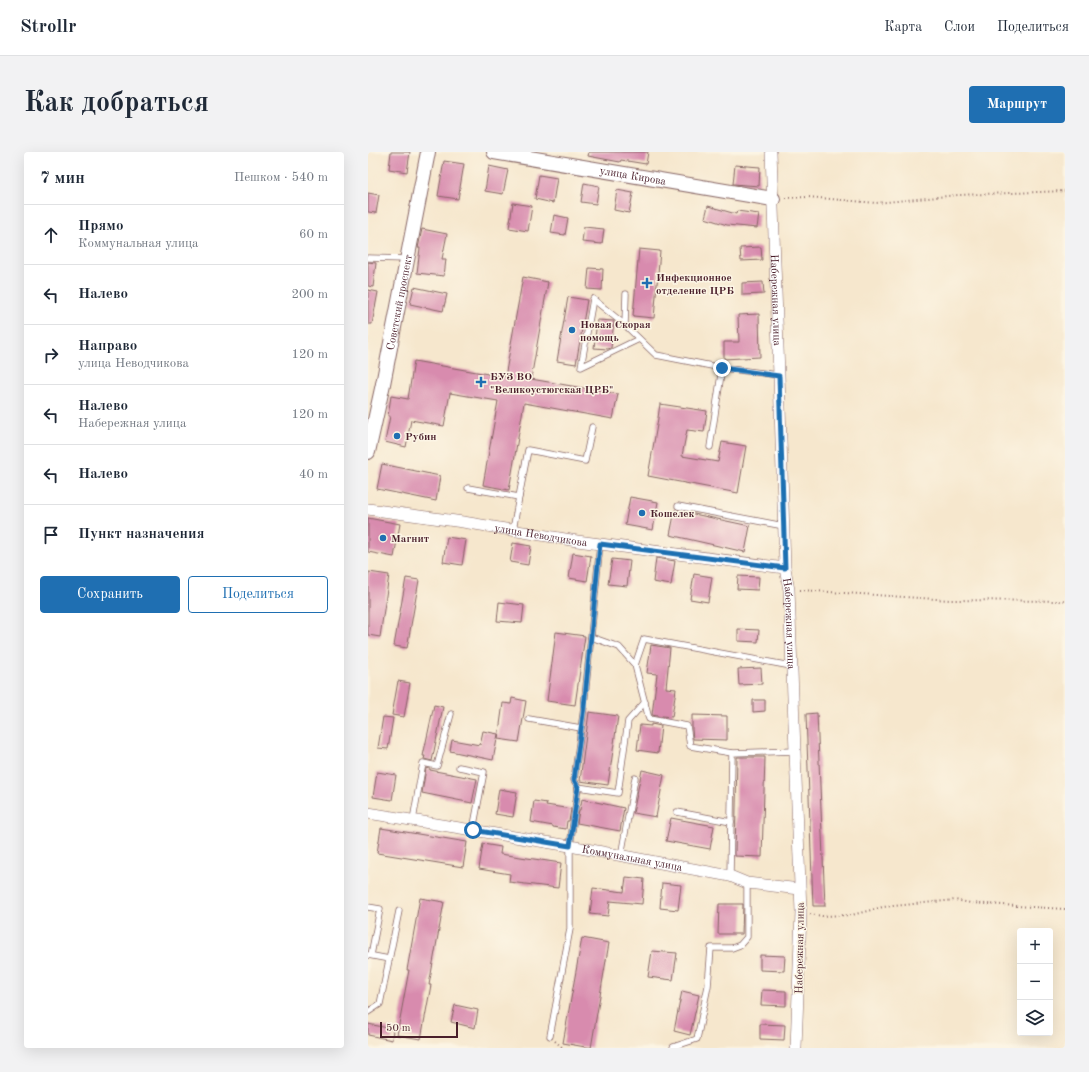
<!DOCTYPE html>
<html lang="ru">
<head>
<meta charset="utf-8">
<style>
  :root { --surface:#fff; --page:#f2f2f3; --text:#1f2937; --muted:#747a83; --line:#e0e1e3; --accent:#1f6fb2 }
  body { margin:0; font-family:"Old Standard TT",serif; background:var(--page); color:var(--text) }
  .controls { position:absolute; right:12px; bottom:12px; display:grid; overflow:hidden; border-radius:4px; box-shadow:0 4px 16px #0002 }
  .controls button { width:36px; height:36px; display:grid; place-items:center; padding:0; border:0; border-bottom:1px solid var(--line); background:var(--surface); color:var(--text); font:20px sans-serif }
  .scale { position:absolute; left:12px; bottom:10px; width:78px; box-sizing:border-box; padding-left:4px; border:2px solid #4a1f2b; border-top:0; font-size:11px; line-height:14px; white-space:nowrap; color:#4a1f2b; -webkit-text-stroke:3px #fcf5e5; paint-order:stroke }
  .stop { position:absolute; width:12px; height:12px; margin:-9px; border:3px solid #1f6fb2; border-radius:50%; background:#fff }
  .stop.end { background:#1f6fb2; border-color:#fff; box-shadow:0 1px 4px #0008 }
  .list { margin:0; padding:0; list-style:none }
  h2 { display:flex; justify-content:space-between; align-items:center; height:52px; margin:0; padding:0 16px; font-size:17px }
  h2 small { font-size:13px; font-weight:400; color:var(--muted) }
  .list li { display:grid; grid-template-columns:26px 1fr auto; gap:12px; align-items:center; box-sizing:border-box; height:60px; padding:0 16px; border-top:1px solid var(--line) }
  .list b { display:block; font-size:15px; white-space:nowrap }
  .list p { margin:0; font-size:13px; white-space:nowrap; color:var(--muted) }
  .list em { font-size:13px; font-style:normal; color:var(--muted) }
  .actions { display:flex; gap:8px; padding:12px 16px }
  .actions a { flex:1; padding:9px 0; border:1px solid var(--accent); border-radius:4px; text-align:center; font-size:14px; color:var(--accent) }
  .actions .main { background:var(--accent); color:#fff }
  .icon { flex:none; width:22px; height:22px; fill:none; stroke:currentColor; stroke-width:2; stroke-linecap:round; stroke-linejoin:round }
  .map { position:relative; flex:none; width:697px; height:896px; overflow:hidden; border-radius:4px }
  header { display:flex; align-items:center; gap:24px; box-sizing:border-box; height:56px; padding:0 20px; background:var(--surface); border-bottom:1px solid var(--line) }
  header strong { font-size:19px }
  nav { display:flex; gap:22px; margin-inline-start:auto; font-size:14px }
  .intro { display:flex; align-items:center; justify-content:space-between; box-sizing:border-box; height:96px; padding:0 24px }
  h1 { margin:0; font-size:28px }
  .button { padding:10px 18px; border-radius:4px; background:var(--accent); color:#fff; font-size:14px; font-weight:700 }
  main { display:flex; gap:24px; padding:0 24px }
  aside { flex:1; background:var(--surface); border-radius:4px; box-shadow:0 4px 16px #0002 }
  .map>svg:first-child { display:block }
</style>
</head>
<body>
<header>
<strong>Strollr</strong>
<nav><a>Карта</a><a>Слои</a><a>Поделиться</a></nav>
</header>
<div class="intro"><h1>Как добраться</h1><a class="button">Маршрут</a></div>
<main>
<aside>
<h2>7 мин<small>Пешком · 540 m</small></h2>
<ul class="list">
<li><svg class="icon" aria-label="ahead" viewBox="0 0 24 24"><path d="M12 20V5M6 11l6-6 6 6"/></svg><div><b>Прямо</b><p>Коммунальная улица</p></div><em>60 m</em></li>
<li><svg class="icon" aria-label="left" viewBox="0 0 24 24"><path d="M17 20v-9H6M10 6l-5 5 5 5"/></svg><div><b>Налево</b></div><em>200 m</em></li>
<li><svg class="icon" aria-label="right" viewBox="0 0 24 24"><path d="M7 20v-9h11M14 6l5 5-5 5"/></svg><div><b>Направо</b><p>улица Неводчикова</p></div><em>120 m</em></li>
<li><svg class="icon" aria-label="left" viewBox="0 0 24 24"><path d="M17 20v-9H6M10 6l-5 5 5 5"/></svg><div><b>Налево</b><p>Набережная улица</p></div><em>120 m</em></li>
<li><svg class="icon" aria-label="left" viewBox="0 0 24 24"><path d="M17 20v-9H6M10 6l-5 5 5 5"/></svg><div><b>Налево</b></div><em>40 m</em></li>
<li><svg class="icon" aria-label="arrive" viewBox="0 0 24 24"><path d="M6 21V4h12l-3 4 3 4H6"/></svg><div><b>Пункт назначения</b></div></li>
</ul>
<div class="actions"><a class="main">Сохранить</a><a>Поделиться</a></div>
</aside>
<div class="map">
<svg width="697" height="896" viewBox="0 0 697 896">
  <rect width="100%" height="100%" fill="#fcf5e5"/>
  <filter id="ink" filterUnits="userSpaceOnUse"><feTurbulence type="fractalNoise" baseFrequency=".025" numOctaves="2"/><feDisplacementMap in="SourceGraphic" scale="8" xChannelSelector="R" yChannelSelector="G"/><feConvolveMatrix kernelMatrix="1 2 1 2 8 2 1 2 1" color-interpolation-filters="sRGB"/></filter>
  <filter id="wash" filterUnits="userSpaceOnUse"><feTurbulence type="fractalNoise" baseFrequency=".012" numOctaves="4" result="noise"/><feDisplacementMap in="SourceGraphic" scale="16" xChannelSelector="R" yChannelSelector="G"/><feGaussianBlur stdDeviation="0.9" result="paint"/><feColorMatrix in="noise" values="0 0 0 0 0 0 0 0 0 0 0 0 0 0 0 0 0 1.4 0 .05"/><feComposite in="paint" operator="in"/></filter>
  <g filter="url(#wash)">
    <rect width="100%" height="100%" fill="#f6e7cd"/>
    <g id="blocks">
      <g fill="#d88bae">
        <polygon points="23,0 42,0 39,20 21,17"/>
        <polygon points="221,0 280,0 278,12 253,8 252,10 220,4"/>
        <polygon points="76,9 96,12 90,47 70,44"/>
        <polygon points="367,13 392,15 391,34 365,32"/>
        <polygon points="121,14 140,18 135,42 117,39"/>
        <polygon points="171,23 189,26 185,51 167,47"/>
        <polygon points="216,31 231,34 228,52 213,50"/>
        <polygon points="249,38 265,41 261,61 246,58"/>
        <polygon points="0,41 11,43 8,61 0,60"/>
        <polygon points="145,51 164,54 160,79 141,76"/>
        <polygon points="340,54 368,62 369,59 391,62 389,76 359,73 337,66"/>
        <polygon points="186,63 200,66 197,83 183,81"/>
        <polygon points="216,75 236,77 234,92 214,90"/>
        <polygon points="54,77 79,82 74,107 78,107 76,124 49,121 52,96 50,96"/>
        <polygon points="393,95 394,108 373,109 372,96"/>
        <polygon points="271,97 292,99 286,166 265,164"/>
        <polygon points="0,110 8,111 5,135 0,134"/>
        <polygon points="221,116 235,117 234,138 219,137"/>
        <polygon points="155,125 180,130 163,227 250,242 245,267 156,251 141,338 115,333 130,249 82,241 76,274 43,268 38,295 17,290 22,264 20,264 23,244 40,247 46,209 137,225"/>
        <polygon points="395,130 396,142 374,143 374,131"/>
        <polygon points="46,135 79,142 75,159 42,152"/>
        <polygon points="0,138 10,140 4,172 0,172"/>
        <polygon points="200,145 219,148 208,212 189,209"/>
        <polygon points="391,162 392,205 356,207 356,190 371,190 370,163"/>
        <polygon points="229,168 246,169 243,196 240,197 226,196"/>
        <polygon points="292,252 339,259 336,280 319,278 314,304 350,310 354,290 378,294 370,341 280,324 289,273"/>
        <polygon points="14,312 72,324 68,349 9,337"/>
        <polygon points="262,345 290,350 285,378 257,373"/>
        <polygon points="307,358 382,374 377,400 302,383"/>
        <polygon points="0,366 32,372 26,405 0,400"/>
        <polygon points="79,385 98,388 94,413 75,410"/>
        <polygon points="145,391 163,394 160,413 142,410"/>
        <polygon points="205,401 223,404 219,429 201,426"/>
        <polygon points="288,406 307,409 303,433 285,430"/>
        <polygon points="244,407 262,409 259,434 240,432"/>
        <polygon points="1,420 21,423 12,485 0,483 0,426"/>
        <polygon points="326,422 344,425 340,450 322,447"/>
        <polygon points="370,424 391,425 390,438 369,437"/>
        <polygon points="38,426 51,428 39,496 26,494"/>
        <polygon points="131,450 156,453 154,471 129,469"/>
        <polygon points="370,477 391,478 390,490 370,489"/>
        <polygon points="188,480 217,484 207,553 179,549"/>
        <polygon points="283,493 302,496 298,536 308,537 304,565 294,564 294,565 284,563 289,522 279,521"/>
        <polygon points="393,516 394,532 371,533 370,517"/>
        <polygon points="30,529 42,531 36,565 24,563"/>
        <polygon points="144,546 158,549 151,590 130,587 135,551 143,552"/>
        <polygon points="385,548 397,548 397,559 385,560"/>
        <polygon points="66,553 75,555 64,609 56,607 57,604 55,604"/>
        <polygon points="221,560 250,564 240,633 212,629"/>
        <polygon points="449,561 457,754 445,754 438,562"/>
        <polygon points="324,563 359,564 359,588 325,587 324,578"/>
        <polygon points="15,565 25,566 20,597 10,596"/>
        <polygon points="283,572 293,574 290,601 269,598 272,573 283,574"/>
        <polygon points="115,579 130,582 125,608 82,599 84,588 112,593"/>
        <polygon points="369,605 397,605 394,705 367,704"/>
        <polygon points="58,616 62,617 62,618 109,627 104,651 54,641"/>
        <polygon points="274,618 296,623 288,665 265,661"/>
        <polygon points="9,620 28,623 24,648 5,645"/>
        <polygon points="131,637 149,640 145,665 127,662"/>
        <polygon points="214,647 256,656 252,679 209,671 211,658 212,658"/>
        <polygon points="166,649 179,651 178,653 203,657 201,669 199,669 198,677 185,675 185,674 163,670"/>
        <polygon points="303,666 346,674 342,697 298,689"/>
        <polygon points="13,676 99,690 95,715 9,701"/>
        <polygon points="115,692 133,695 132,702 193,711 190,736 141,730 142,722 111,717"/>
        <polygon points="258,725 276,727 274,752 242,749 240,764 222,762 225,736 256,740"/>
        <polygon points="294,731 313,733 310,758 292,756"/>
        <polygon points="52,746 76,750 61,833 63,833 53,887 29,883 41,818 39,818"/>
        <polygon points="351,752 375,752 374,782 350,782"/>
        <polygon points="214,786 241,791 223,896 195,891"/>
        <polygon points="284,799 309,801 305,828 280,825"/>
        <polygon points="392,803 417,804 416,819 392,818"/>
        <polygon points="394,838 418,839 418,854 393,853"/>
        <polygon points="314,839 331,843 322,883 306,879"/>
        <polygon points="87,853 110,858 107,876 83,870"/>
        <polygon points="0,872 25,877 24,888 0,883"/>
        <polygon points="392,872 417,873 416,888 392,887"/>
      </g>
    </g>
  </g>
  <g filter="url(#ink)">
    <use href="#blocks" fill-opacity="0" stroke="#866564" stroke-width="1"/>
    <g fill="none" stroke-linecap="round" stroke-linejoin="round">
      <g stroke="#866564" stroke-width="7">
        <g id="service">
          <polyline points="0,106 39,107"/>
          <polyline points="258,142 257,173 288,203 354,216 411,223"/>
          <polyline points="257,173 225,147 213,215 271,187"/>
          <polyline points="342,295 354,216"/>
          <polyline points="100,336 151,345 160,298 217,309 224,275"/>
          <polyline points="310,354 416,374"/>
          <polyline points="145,378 151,345"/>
          <polyline points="223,485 251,495 267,513 281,567 319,574 322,594 364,601"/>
          <polyline points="267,513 276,487 423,514"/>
          <polyline points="161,567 213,576"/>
          <polyline points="91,615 116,620 105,678"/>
          <polyline points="210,635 206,628 216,555 232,392"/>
          <polyline points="309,660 363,670"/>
          <polyline points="45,668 55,611 69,614 83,562"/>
          <polyline points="253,704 267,626"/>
          <polyline points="362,724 364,601 427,599"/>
          <polyline points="0,755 12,757 3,803"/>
          <polyline points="0,803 21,807"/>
          <polyline points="0,860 12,852 31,759"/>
          <polyline points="182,884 202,777 202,694 210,635 250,641 260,569 277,550"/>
          <polyline points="305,896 305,895 329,887 340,834 343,796 364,796 372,793 379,785 379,731"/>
        </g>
      </g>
      <g stroke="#866564" stroke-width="12">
        <g id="minor">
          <path id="s1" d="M403 0 411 223 417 416 421 438 433 760 428 896"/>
          <path id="s2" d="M0 357 95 370 209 389 417 416"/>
          <path id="s3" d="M0 661 202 694 362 724 379 731 432 737"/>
        </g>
      </g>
      <g stroke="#866564" stroke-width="16">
        <g id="tertiary">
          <path id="s4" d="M126 0 405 47"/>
          <path id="s5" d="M0 300 15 232 60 0"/>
        </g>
      </g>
      <g stroke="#866564" stroke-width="2" stroke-dasharray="1 3" stroke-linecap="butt">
        <polyline points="417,46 440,45 508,51 590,43 697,39"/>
        <polyline points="432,438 582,448 697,449"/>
        <polyline points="442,762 454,764 484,763 515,755 587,748 603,751 697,757"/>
        <polyline points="187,889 195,896"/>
      </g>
      <use href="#service" stroke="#fff" stroke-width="5.5"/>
      <use href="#minor" stroke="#fff" stroke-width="11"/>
      <use href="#tertiary" stroke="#fff" stroke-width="14"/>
    </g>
  </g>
  <g fill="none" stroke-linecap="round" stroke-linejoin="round" filter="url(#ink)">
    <polyline stroke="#1f6fb2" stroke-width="5" points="105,678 202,694 210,635 206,628 216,555 232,392 417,416 411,224 354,216"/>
  </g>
  <g fill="#1f6fb2" stroke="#fcf5e5" stroke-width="1.5">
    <path d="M277 125h4v4h4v4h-4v4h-4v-4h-4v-4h4z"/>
    <circle cx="204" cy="178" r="4"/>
    <path d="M111 224h4v4h4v4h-4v4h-4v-4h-4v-4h4z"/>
    <circle cx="29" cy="284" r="4"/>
    <circle cx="274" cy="361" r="4"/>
    <circle cx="15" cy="386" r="4"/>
  </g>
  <g text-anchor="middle" stroke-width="3" stroke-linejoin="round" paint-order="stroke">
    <g font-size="11" fill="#4a1f2b" stroke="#fcf5e5">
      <text dy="4" stroke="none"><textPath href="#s4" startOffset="141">улица Кирова</textPath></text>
      <text dy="4" stroke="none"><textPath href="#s1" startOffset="148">Набережная улица</textPath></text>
      <text dy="4" stroke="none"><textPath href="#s5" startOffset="153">Советский проспект</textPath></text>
      <text dy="4" stroke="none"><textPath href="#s2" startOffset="175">улица Неводчикова</textPath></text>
      <text dy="4" stroke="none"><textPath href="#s1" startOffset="472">Набережная улица</textPath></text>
      <text dy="4" stroke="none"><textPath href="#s3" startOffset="268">Коммунальная улица</textPath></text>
      <text transform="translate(431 796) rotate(-89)" y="4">Набережная улица</text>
    </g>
    <g font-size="11" font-weight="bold" fill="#4a1f2b" stroke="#fcf5e5" text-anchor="start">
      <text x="288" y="129">Инфекционное<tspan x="288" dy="13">отделение ЦРБ</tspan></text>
      <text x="212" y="176">Новая Скорая<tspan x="212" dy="13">помощь</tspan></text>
      <text x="122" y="228">БУЗ ВО<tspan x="122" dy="13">"Великоустюгская ЦРБ"</tspan></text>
      <text x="37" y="288">Рубин</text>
      <text x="282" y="365">Кошелек</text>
      <text x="23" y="390">Магнит</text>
    </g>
  </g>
</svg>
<div class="controls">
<button>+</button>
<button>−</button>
<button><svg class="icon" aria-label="layers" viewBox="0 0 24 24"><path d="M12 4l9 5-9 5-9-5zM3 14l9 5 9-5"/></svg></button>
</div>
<div class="scale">50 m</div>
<div class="stop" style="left:105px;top:678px"></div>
<div class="stop end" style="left:354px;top:216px"></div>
</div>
</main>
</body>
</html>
